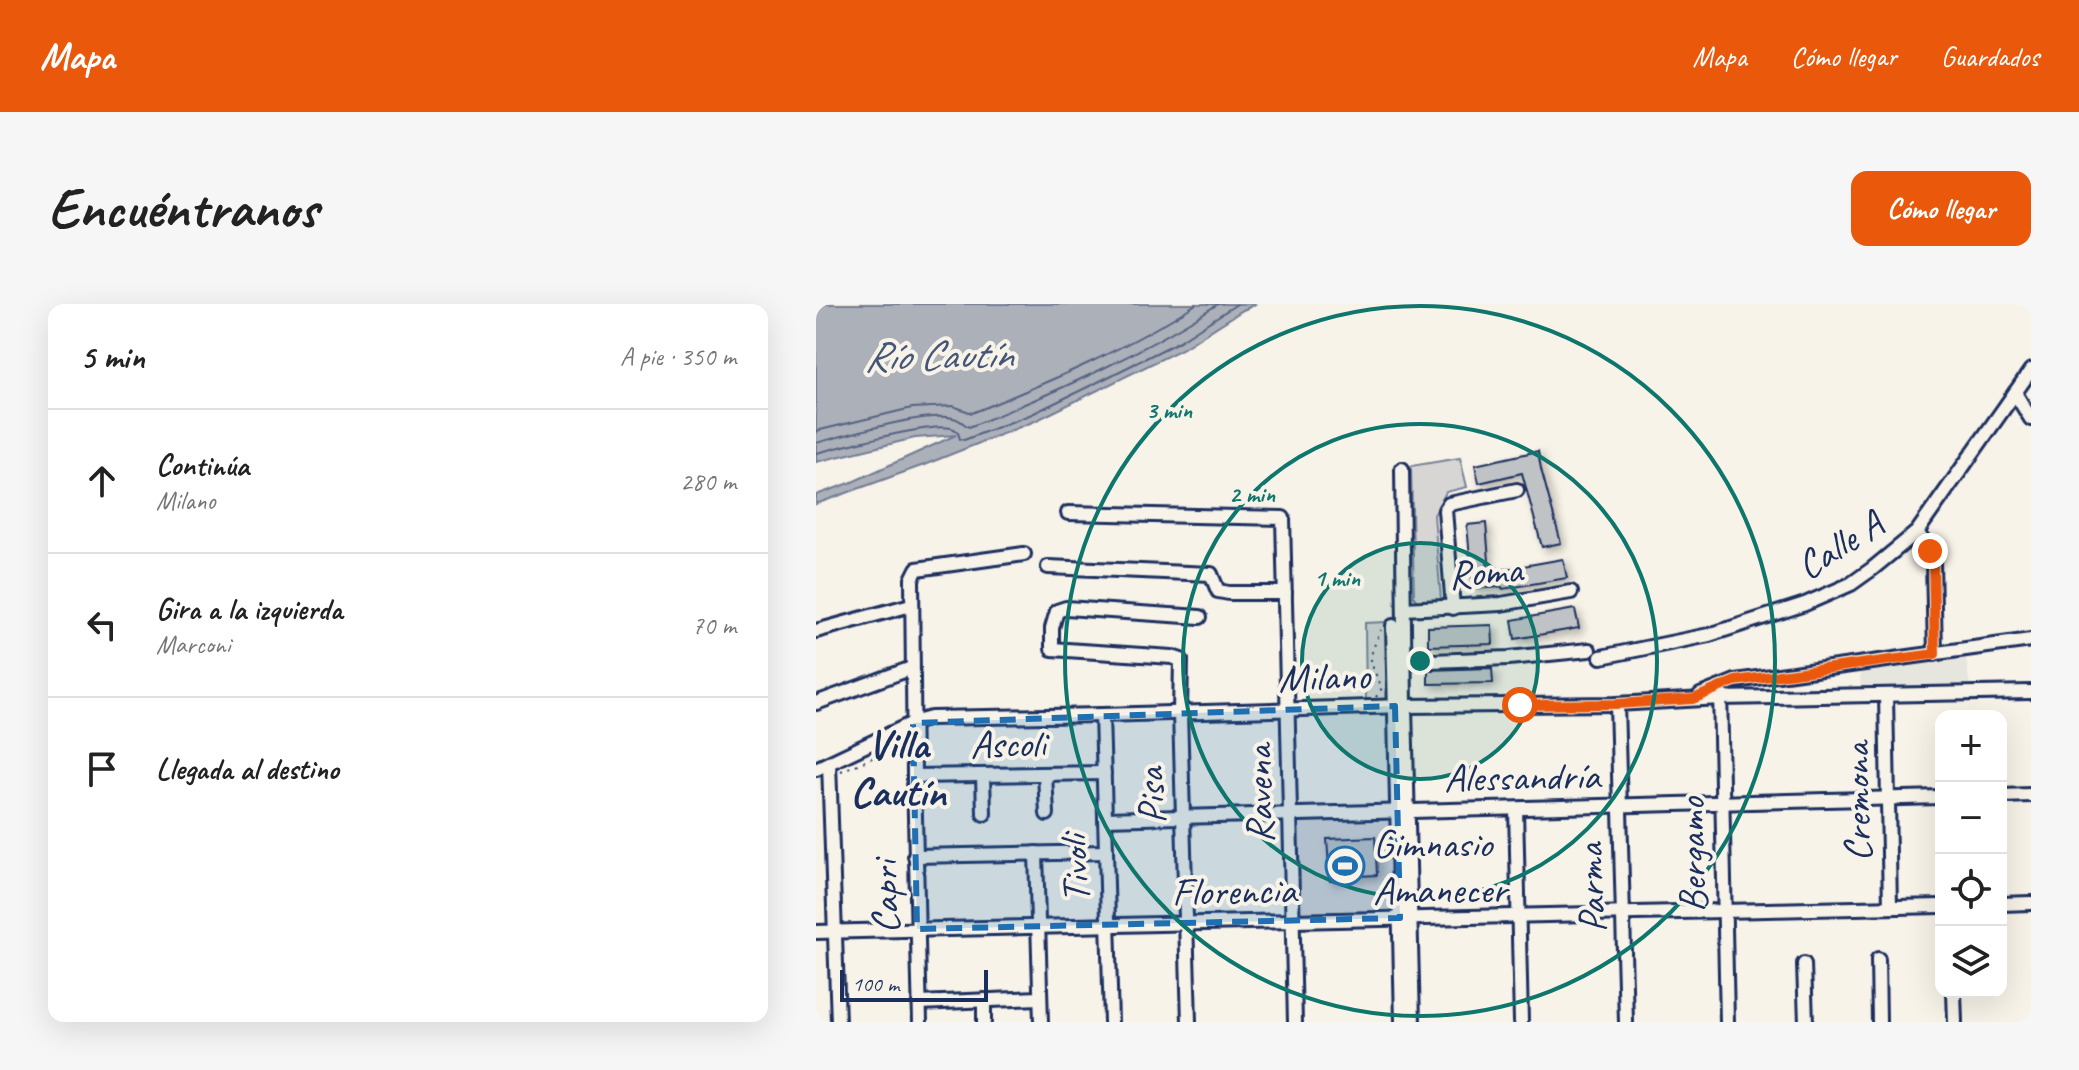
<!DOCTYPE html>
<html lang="es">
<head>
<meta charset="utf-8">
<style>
  :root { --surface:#fff; --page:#f6f6f6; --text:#222; --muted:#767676; --line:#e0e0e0; --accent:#ea580c }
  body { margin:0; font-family:Caveat,sans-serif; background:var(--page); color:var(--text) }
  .controls { position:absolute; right:24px; bottom:24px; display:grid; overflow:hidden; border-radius:16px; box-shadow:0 8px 32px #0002 }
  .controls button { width:72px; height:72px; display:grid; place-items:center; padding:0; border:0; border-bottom:2px solid var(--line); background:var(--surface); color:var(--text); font:40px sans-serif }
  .scale { position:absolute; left:24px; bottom:20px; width:148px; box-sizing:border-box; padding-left:8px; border:4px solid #1b2f5e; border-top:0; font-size:22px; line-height:28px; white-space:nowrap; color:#1b2f5e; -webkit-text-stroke:6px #f7f3e8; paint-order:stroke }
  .stop { position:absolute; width:24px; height:24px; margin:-18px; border:6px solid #ea580c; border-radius:50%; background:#fff }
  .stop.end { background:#ea580c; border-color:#fff; box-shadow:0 2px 8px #0008 }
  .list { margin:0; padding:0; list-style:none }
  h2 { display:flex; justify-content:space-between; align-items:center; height:104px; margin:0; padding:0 32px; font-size:34px }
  h2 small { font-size:26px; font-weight:400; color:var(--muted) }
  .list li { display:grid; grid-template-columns:52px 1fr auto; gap:24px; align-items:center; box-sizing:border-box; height:144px; padding:0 32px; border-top:2px solid var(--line) }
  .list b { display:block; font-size:30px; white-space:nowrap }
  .list p { margin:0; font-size:26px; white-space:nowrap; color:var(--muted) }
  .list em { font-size:26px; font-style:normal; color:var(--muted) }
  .icon { flex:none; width:44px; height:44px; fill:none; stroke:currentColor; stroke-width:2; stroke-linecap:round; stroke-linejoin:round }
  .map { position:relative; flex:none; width:1215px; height:718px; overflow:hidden; border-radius:16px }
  header { display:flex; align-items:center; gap:48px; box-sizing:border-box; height:112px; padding:0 40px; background:var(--accent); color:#fff }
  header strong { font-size:38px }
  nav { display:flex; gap:44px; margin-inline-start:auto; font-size:28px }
  .intro { display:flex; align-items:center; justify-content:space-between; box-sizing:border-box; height:192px; padding:0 48px }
  h1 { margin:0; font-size:56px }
  .button { padding:20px 36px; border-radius:16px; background:var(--accent); color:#fff; font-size:28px; font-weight:700 }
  main { display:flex; gap:48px; padding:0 48px }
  aside { flex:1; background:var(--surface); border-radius:16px; box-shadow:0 8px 32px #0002 }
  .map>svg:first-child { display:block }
</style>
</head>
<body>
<header>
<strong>Mapa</strong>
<nav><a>Mapa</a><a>Cómo llegar</a><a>Guardados</a></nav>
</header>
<div class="intro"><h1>Encuéntranos</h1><a class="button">Cómo llegar</a></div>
<main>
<aside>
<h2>5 min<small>A pie · 350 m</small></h2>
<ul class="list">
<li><svg class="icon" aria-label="ahead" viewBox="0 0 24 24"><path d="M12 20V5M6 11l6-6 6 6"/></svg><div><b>Continúa</b><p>Milano</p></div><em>280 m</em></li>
<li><svg class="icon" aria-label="left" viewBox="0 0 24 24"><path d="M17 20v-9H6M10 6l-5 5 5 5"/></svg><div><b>Gira a la izquierda</b><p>Marconi</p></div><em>70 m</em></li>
<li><svg class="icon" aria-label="arrive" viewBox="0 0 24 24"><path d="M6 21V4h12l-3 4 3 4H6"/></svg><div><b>Llegada al destino</b></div></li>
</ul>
</aside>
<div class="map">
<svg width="1215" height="718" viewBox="0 0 1215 718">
  <defs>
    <filter id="shadow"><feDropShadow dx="4" dy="4" stdDeviation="4" flood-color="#0004"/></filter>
  </defs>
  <rect width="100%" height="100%" fill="#f7f3e8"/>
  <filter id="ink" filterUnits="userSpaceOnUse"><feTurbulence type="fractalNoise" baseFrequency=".0125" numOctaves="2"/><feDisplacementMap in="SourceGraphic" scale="16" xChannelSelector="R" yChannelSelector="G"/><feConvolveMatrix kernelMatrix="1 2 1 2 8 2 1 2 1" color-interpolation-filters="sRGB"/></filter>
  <g filter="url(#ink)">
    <polygon fill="#e6e5de" points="1150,353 1154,384 1045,386 1044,369 1076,363"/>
    <g fill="#d7d6d4" stroke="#798299" stroke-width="2">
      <polygon points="644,154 651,183 630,188 618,211 625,296 601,297 598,293 595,162"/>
      <polygon points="570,318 572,397 550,400 549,319"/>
      <polygon points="576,515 579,607 482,609 480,517"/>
    </g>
    <polygon fill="#acb0b9" stroke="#727c95" stroke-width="2" points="0,0 440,0 427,6 366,45 219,117 108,161 0,200 0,191 34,179 140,131 99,134 0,158"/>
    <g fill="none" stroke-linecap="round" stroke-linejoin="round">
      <g stroke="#556382" stroke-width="2">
        <path d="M0 127 96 104 137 102 156 109C233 78 311 45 380 0"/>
        <path d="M0 139C31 131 109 107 137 114 144 115 148 121 153 123 240 88 324 51 402 0"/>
        <path d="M0 149C22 144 122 116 138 125 142 127 143 131 144 135L148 136 216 110 284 77 362 38 421 0"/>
      </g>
    </g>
    <g fill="#c0c3c5" stroke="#1b2f5e" stroke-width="2" filter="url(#shadow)">
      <polygon points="722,147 725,165 745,239 726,243 706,169 663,179 659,161"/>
      <polygon points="670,219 673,257 671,258 673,268 747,255 751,274 687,285 686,283 657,285 651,221"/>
      <polygon points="759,305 763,324 699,335 696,316"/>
      <polygon points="676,321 677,340 612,342 612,323"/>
      <polygon points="676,364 677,379 612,380 612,366"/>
      <polygon points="559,533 561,571 522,573 522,577 514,577 511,535"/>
    </g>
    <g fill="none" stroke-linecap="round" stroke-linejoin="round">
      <g stroke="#1b2f5e" stroke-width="18">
        <g id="minor">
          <polyline points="1199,89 1215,115"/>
          <polyline points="586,165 589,402 597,718"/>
          <polyline points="252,209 467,214 479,718"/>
          <polyline points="1101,228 1114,247 1117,257 1119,350"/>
          <polyline points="232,263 395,270 402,287 413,289 469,289"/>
          <polyline points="637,304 629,206 633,200 701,186"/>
          <polyline points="588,305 685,300 755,288"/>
          <polyline points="577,322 586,718"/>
          <polyline points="0,327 95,301"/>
          <polyline points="785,353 893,331 989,300 1035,280 1056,265 1101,228 1215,66"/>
          <polyline points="589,358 693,354 773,346"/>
          <polyline points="904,386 911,718"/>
          <polyline points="884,391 919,377 1215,336"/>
          <polyline points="1070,391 1074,603"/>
          <polyline points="0,399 96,364"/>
          <polyline points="801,400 810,718"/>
          <polyline points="286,411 295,718"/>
          <polyline points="13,459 22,718"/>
          <polyline points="0,465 97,419 115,414 286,411 589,402 801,400 904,394 1215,388"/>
          <polyline points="229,470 231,510"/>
          <polyline points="167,471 168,510"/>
          <polyline points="98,472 288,469"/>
          <polyline points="1185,492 1215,491"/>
          <polyline points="700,505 705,718"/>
          <polyline points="289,515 1125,493"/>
          <polyline points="220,549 225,718"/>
          <polyline points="99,552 290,548"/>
          <polyline points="1185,600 1215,599"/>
          <polyline points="0,628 1125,602"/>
          <polyline points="1062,655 1063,718"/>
          <polyline points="988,660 990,718"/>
          <polyline points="1138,688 1139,718"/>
          <polyline points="168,696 168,718"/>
          <polyline points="103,699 224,694"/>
          <polyline points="104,718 98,472 96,275 101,265 208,250"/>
          <polyline points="373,718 364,409 365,356 356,353 236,345 236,324 241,307 250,304 384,313"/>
        </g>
      </g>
      <g stroke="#1b2f5e" stroke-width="2" stroke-dasharray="2 6" stroke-linecap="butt">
        <path d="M560 393 566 384C552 353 551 358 565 326"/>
        <polyline points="25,467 85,442"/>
      </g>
      <use href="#minor" stroke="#f7f3e8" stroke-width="12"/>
    </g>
  </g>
  <g fill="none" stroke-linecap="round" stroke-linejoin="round" filter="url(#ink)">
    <polyline stroke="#ea580c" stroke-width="10" points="704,401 801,400 877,395 919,377 1119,350 1117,257 1114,247"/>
  </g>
  <path fill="#1f6fb2" fill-opacity="0.2" stroke="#1f6fb2" stroke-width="6" stroke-dasharray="16 10" stroke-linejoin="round" d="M579 402 584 614 101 625 97 419Z"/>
  <circle cx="604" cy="357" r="118" fill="#0f766e" fill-opacity=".12"/>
  <g fill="none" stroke="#0f766e" stroke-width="4">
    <circle cx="604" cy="357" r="118"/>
    <circle cx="604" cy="357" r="237"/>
    <circle cx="604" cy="357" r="355"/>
  </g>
  <defs>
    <g id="stadium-ring" transform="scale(2)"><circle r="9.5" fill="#f7f3e8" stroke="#1f6fb2" stroke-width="1.5"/><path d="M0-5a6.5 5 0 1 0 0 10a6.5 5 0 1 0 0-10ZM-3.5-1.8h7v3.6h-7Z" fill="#1f6fb2"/></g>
  </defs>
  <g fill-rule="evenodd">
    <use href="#stadium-ring" x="529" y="562"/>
  </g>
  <g text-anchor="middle" stroke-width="8" stroke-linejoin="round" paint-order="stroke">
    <g font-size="40" fill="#1b2f5e" stroke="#f7f3e8">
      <text transform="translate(1023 240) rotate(-32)" y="14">Calle A</text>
      <text transform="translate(669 267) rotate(-5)" y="14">Roma</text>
      <text transform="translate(508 372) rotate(-2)" y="14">Milano</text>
      <text transform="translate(192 439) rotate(-1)" y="14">Ascoli</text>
      <text transform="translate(706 472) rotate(-1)" y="14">Alessandría</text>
      <text transform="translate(442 490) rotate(-91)" y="14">Ravena</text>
      <text transform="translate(334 492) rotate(-92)" y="14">Pisa</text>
      <text transform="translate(1040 498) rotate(-91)" y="14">Cremona</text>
      <text transform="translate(875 551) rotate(-91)" y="14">Bergamo</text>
      <text transform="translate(258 565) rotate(-92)" y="14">Tivoli</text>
      <text transform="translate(774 584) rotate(-92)" y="14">Parma</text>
      <text transform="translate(418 586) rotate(-1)" y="14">Florencia</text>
      <text transform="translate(68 593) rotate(-91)" y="14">Capri</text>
    </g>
    <g font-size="40" fill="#1b2f5e" stroke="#f7f3e8" text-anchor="start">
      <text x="557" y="553">Gimnasio<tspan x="557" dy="46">Amanecer</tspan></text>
    </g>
    <g font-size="42" font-style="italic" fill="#465679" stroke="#f7f3e8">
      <text transform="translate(122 50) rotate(-1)" y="15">Río Cautín</text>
    </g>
    <g font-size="42" font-weight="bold" fill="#1b2f5e" stroke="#f7f3e8">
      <text x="82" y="454">Villa<tspan x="82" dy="48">Cautín</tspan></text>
    </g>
  </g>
  <circle cx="604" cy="357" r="12" fill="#0f766e" stroke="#f7f3e8" stroke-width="4"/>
  <g font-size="24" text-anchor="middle" font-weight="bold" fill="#0f766e" stroke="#f7f3e8" stroke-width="8" stroke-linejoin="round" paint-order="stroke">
    <text x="353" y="114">3 min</text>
    <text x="436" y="198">2 min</text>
    <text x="521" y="282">1 min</text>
  </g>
</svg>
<div class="controls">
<button>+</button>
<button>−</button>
<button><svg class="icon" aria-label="locate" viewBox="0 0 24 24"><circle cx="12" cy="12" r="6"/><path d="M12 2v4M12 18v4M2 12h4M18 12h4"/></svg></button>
<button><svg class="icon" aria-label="layers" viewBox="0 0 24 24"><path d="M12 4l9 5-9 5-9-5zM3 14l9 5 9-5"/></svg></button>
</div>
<div class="scale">100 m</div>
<div class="stop" style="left:704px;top:401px"></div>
<div class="stop end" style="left:1114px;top:247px"></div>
</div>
</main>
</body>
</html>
